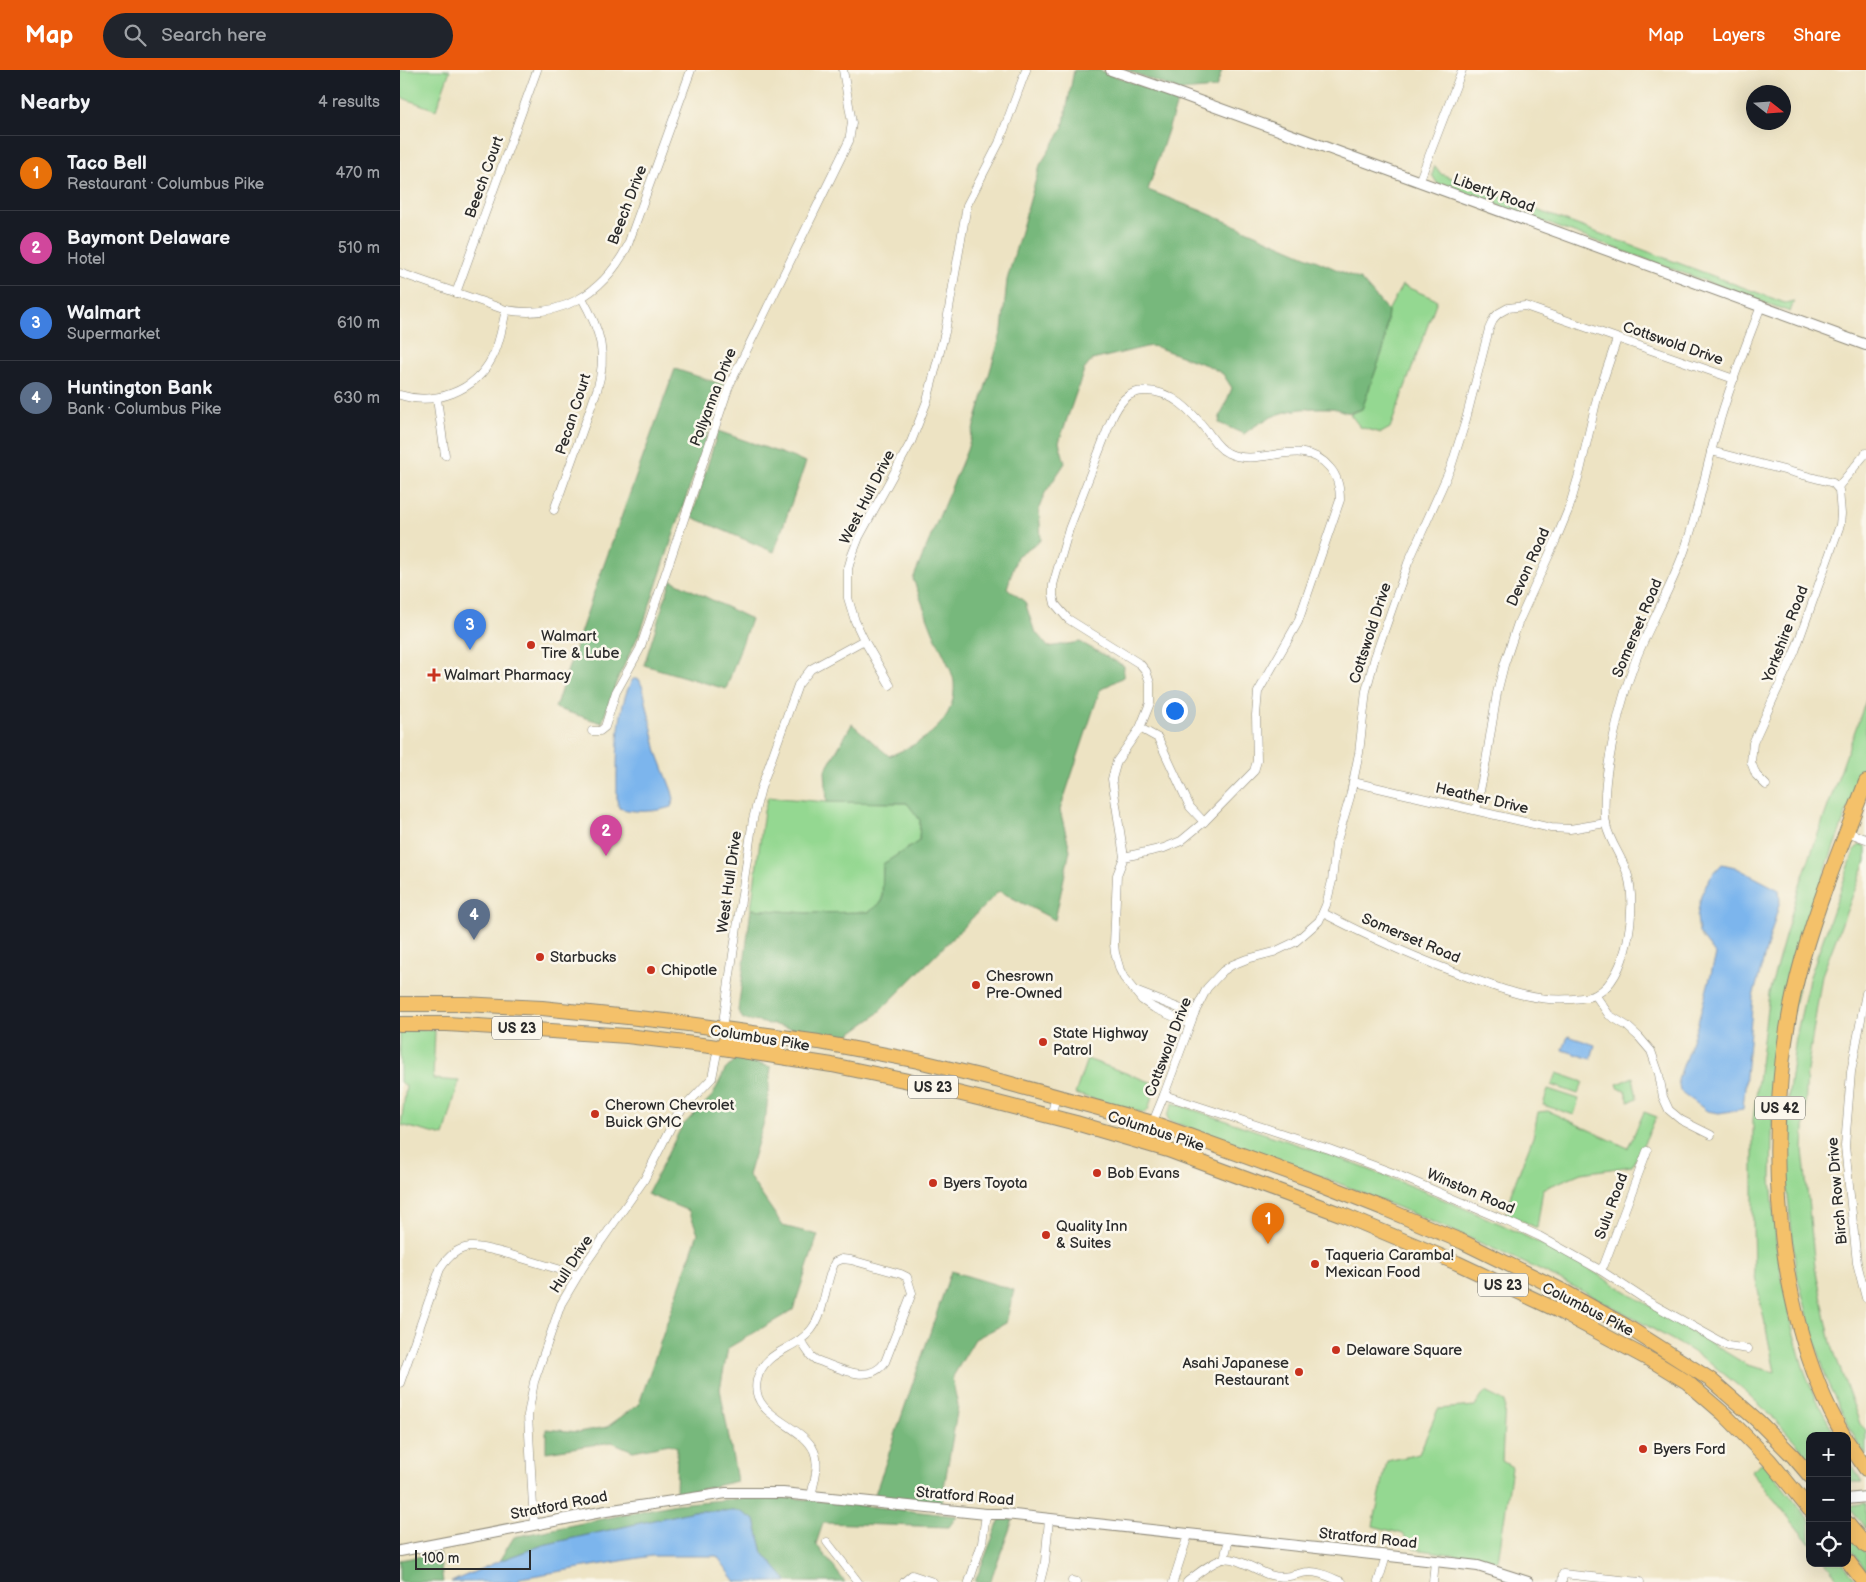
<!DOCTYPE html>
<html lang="en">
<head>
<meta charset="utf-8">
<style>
  :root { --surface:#171b24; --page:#20242c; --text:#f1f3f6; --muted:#9ea1a6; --line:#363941; --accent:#ea580c }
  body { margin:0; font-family:"Balsamiq Sans",sans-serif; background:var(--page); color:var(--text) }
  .controls { position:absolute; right:15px; bottom:15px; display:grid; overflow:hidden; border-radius:10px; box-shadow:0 5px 20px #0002 }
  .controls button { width:45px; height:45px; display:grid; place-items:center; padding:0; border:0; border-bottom:1px solid var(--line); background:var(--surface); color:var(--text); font:25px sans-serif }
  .compass { position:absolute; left:1346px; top:15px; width:45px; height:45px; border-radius:50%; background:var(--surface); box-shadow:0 5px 20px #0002; rotate:107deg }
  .scale { position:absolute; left:15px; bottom:12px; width:116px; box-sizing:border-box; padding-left:5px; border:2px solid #2b2b2b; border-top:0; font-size:14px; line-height:18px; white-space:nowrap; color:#2b2b2b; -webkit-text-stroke:4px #fbf7ec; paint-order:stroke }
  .you { position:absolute; left:774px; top:640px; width:18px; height:18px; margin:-12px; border:4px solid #fff; border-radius:50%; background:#1a73e8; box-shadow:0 0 0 8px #1a73e833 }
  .badge { display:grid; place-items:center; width:32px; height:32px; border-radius:50%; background:var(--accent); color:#fff; font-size:16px; font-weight:700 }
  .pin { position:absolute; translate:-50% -41px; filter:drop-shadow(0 1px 2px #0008) }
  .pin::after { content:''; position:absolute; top:26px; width:18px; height:15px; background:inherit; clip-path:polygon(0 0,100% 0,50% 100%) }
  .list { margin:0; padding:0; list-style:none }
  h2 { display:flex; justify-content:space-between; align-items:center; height:65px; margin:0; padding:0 20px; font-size:21px }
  h2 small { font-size:16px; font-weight:400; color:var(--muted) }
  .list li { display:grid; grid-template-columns:32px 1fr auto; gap:15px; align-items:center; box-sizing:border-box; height:75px; padding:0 20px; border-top:1px solid var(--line) }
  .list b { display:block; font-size:19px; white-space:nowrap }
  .list p { margin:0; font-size:16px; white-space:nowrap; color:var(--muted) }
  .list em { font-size:16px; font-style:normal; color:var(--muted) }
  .icon { flex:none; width:28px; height:28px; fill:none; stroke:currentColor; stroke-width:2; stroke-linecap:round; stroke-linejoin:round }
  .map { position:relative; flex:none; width:1466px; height:1512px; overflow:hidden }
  header { display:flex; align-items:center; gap:30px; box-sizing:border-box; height:70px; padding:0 25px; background:var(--accent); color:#fff }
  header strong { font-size:24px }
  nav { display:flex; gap:28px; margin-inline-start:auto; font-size:18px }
  .search { width:350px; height:45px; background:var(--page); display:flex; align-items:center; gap:12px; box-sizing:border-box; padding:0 18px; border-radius:28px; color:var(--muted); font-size:19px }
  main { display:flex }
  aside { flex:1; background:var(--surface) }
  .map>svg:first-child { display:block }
</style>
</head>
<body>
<header>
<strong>Map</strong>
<div class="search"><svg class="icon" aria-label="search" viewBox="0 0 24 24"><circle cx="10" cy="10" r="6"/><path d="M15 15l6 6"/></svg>Search here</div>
<nav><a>Map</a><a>Layers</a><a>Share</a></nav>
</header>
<main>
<aside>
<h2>Nearby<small>4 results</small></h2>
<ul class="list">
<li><span class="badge" style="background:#e8710a">1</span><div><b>Taco Bell</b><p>Restaurant · Columbus Pike</p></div><em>470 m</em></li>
<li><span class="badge" style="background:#d1479c">2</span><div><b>Baymont Delaware</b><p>Hotel</p></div><em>510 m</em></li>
<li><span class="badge" style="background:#3f7fe0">3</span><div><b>Walmart</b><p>Supermarket</p></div><em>610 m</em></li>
<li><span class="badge" style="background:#5c6f8a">4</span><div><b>Huntington Bank</b><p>Bank · Columbus Pike</p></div><em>630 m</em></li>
</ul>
</aside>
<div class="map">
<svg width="1466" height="1512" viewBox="0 0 1466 1512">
  <rect width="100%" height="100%" fill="#fbf7ec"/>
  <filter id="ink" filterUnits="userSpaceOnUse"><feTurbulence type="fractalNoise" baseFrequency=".02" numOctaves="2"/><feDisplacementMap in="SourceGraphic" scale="10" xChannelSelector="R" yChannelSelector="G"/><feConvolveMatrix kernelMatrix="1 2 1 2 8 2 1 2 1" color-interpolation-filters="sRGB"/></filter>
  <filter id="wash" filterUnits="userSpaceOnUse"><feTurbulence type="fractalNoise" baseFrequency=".0096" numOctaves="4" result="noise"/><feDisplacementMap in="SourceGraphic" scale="20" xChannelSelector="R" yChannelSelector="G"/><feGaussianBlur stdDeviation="1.12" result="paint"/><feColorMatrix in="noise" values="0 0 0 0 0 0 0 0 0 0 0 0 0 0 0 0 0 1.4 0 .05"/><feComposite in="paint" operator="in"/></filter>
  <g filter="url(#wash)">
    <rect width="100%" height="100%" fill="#ede3c3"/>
    <g fill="#94d891" stroke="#60825e">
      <polygon points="0,0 50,0 36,40 0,27"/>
      <polygon points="1035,96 1041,104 1385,233 1394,231 1390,242 1037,113 1032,105"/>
      <polygon points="1002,215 1037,230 990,358 981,363 960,357 950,344 962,339 984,277 988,241"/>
      <path d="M1466 630V689L1425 801 1373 1026 1371 1108 1377 1180 1390 1250 1403 1297 1415 1328 1436 1366H1410V1389C1382 1354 1350 1324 1315 1297 1293 1280 1268 1268 1244 1254 1177 1216 1107 1184 1037 1154 948 1116 860 1081 769 1051L767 1046 773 1033 944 1090 1026 1122 1103 1155 1181 1194 1347 1295 1375 1302 1354 1201 1353 1154V1050L1369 923 1399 817Z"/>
      <polygon points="368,727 427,732 507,733 520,750 519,771 483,794 482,832 469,842 407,843 351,839 364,741"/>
      <polygon points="1460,775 1466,776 1466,791 1422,905 1407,1001 1403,1080 1415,1197 1431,1273 1460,1354 1466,1360 1466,1385 1457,1372 1428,1314 1410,1254 1396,1201 1387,1118 1388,1029 1396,967 1409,909 1455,779"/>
      <polygon points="0,960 35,960 33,1009 59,1011 44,1066 1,1055 6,1016 0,1012"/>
      <polygon points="687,989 756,1014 748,1040 744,1043 675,1024"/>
      <polygon points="1157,1003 1183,1012 1178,1024 1152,1015"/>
      <polygon points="1233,1007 1237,1028 1229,1032 1225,1021 1219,1019 1217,1014"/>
      <polygon points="1148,1019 1179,1029 1174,1045 1143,1035"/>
      <polygon points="1148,1041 1228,1078 1244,1042 1257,1047 1232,1096 1181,1103 1143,1119 1137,1158 1106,1143 1112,1120 1133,1067 1138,1042"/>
      <polygon points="1085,1322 1105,1332 1102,1391 1112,1397 1098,1491 1014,1479 1003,1464 973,1456 987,1391 1019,1384 1038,1339 1075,1336"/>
      <polygon points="1447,1386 1462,1412 1447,1412"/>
      <polygon points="1363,1392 1410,1451 1410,1474 1351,1401"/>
      <polygon points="1466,1433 1466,1460 1448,1436"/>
      <polygon points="1447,1460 1466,1484 1466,1501 1447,1476"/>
      <polygon points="1425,1493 1443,1493 1458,1512 1441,1512"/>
    </g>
    <g fill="#77b87b" stroke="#517253">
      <path d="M674 0H699L778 30 748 120 802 141 961 210 988 241 984 277 962 339C942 347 945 338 928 338 895 337 870 343 844 364L819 353 820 347 832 318 823 304 809 296 756 277 750 276 692 290 684 300 659 372 665 393 645 423 639 438 641 470 617 486 607 518 625 532 634 560 648 577 680 572 724 596 723 607 700 620 660 740 670 780 655 850 599 821 474 947 444 968 343 949 338 941 351 839 407 843 469 842 482 832 483 794 519 771 520 750 507 733 427 732 425 701 452 654 489 686C523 673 557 652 554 612 553 601 538 574 533 562 526 545 520 526 513 509L567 380 602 260 607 210 640 95 663 58Z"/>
      <polygon points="726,0 822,0 816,18 781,21"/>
      <polygon points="275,299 324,315 242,558 217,610 202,653 155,638 193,525"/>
      <polygon points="318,361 406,392 374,482 292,447"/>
      <polygon points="271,510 351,549 326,619 244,595"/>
      <polygon points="337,988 371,997 366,1045 348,1105 383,1156 418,1165 393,1240 328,1278 320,1319 337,1411 276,1425 277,1377 269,1374 233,1381 212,1372 146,1382 146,1359 179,1362 207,1357 239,1334 298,1163 289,1141 247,1124 282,1056 313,1025 325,1000"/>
      <polygon points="551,1201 614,1220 606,1253 575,1269 552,1308 558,1336 541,1435 474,1427"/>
      <polygon points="346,1428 393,1428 557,1446 549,1457 423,1453 416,1474 445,1512 388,1512 363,1483 355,1450 340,1441 294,1441 143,1475 99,1491 114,1467 276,1434"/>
      <polygon points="600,1449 613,1450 590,1512 575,1512"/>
      <polygon points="39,1483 43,1512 0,1512 0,1490"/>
    </g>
    <g fill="#7cb5ed" stroke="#54708c">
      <path d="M233 609H239L243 618 257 682 272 721 274 729 271 737C255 742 235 743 219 738L217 731C217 697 215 637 233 609Z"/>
      <polygon points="1322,794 1335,797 1379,820 1380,831 1353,927 1343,1039 1319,1043 1307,1041 1280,1021 1278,1010 1297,956 1316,885 1299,863 1297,847 1301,825 1311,806"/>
      <polygon points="1168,966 1195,975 1191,989 1163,980"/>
      <polygon points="294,1441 340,1441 355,1450 363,1483 388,1512 336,1512 317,1486 251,1486 120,1508 118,1512 51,1512 99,1491 143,1475"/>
    </g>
  </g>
  <g filter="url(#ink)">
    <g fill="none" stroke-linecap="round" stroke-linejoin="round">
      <g stroke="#8c8777" stroke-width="9">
        <g id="minor">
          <polyline points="1019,112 1062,0"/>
          <path d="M0 203 106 240C160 249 202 225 227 177L291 0"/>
          <polyline points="56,223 137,0"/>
          <path d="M0 325C35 336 75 321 92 288 100 274 102 256 106 240"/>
          <polyline points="37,329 45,385"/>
          <polyline points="1311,381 1426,411 1433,413 1439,420 1441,444 1440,455 1395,581 1353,673 1351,692 1356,705 1366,715"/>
          <polyline points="1438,417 1466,383"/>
          <path d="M154 440 197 320C208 284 200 260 182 228"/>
          <polyline points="490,615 464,570 455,551 448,528 448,499 452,485 459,467 511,372 527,331 545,262 567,135 599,73 626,0"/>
          <polyline points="740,658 758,668 790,737 804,752"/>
          <polyline points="192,661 200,661 205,657 216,622 240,579 329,316 449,71 452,53 443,0"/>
          <polyline points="953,712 1151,758 1170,759 1206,753"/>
          <polyline points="1076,740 1086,691 1097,623 1104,595 1118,553 1155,472 1169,438 1180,401 1197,328 1217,269"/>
          <polyline points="1447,762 1466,769"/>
          <path d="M724 787 764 778 781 771 804 752 854 701 857 691 856 645 858 622 898 552 940 430C940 418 938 407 930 398 903 364 860 399 828 383 819 379 813 369 807 361 792 342 772 320 745 321 727 321 719 333 712 348L669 459 653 515V525L655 534 668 549 740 594 746 601 750 613V633L740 658 717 691 712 709 724 787 717 805 714 874 715 883 720 900 724 908 742 930 754 938 790 954"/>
          <path d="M923 843C971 868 1017 889 1068 907 1103 920 1135 932 1172 929 1180 928 1191 928 1197 924 1228 907 1237 837 1228 806 1223 788 1210 773 1206 755 1203 738 1205 719 1207 703 1213 664 1222 626 1236 589 1251 551 1273 515 1286 476 1298 441 1305 404 1315 367 1327 323 1344 280 1361 236"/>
          <polyline points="735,921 794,944"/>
          <polyline points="1466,923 1451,1002 1445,1076 1457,1193 1466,1228"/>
          <polyline points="1196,926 1209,945 1227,956 1239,967 1251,981 1259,1004 1263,1027 1269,1040 1281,1050 1311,1065"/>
          <polyline points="322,959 353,749 361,718 398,615 411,599 464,570"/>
          <polyline points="764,1025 929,1079 993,1103 1106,1151 1139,1166 1200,1200 1249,1232 1328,1276 1348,1279"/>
          <polyline points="651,1047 656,1026"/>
          <polyline points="744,1074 764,1025 794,944 807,918 823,901 832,895 847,889 874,882 895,872 919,851 926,835 932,811 936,774 950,727 959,683 966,621 975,587 1008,493 1051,397 1065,353 1089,259 1094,248 1099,243 1108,238 1125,236 1334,309"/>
          <polyline points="1200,1200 1204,1195 1247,1081"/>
          <path d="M400 1270 411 1286 416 1290C438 1297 468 1316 485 1292L512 1223 507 1207 501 1204 451 1190 442 1189 435 1192C424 1213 426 1241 411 1260 394 1281 364 1280 357 1310 349 1347 403 1354 414 1381 420 1394 414 1412 411 1426"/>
          <path d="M0 1313 40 1199C47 1188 56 1178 70 1177 82 1176 96 1181 108 1184 131 1191 154 1198 178 1205"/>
          <polyline points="134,1455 128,1345 134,1312 161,1234 183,1197 244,1110 277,1045 312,1008 318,978"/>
          <polyline points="427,1472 458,1512"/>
          <polyline points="824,1489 829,1469"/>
          <polyline points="672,1511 677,1512"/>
          <polyline points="504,1512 512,1505 533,1512"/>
          <polyline points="569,1512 582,1473 586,1444"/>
          <polyline points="640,1512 645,1492 649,1450"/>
          <polyline points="773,1512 788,1465"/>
          <path d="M787 1512C797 1504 810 1493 823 1489 836 1486 857 1501 870 1505 887 1510 894 1503 909 1502 919 1501 932 1508 942 1512"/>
          <polyline points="978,1512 986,1486"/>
          <polyline points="1033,1512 1035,1491"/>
          <polyline points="1162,1512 1163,1504 1240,1512"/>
        </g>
      </g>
      <g stroke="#8c8777" stroke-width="12">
        <g id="tertiary">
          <polyline points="711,0 780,24 1466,275"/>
          <polyline points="1447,1429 1466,1427"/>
          <polyline points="0,1481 206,1441 326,1423 383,1423 586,1444 605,1444 1035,1491 1078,1496 1128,1512"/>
        </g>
      </g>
      <g stroke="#8c8777" stroke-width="16">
        <g id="trunk">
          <polyline points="0,934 64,934 142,938 266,951 419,972 518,991 604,1012 753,1053 925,1115 983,1138 1063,1172 1165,1222 1226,1256 1311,1310 1358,1351 1393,1386 1410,1406"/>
          <polyline points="0,954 47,954 227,966 310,976 432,995 513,1012 594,1032 676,1053 768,1080 943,1145 1057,1193 1157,1240 1256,1293 1287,1312 1324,1344 1369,1390 1410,1440"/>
          <polyline points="319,977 326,972 334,971 378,975"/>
          <path d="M1444 1366C1367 1235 1362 1034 1402 890 1419 830 1443 771 1466 712"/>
          <polyline points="1447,1371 1466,1399"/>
          <polyline points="1447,1453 1466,1476"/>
          <polyline points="1447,1490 1464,1512"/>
        </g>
      </g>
      <use href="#minor" stroke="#fff" stroke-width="8"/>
      <use href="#tertiary" stroke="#fff" stroke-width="10"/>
      <use href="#trunk" stroke="#f4c16a" stroke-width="14"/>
    </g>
  </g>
  <g fill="#c8321e" stroke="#fbf7ec" stroke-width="2">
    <circle cx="131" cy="575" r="5"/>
    <path d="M31.5 597.5h5v5h5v5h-5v5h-5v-5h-5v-5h5z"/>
    <circle cx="140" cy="887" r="5"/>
    <circle cx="251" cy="900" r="5"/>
    <circle cx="576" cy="915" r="5"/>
    <circle cx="643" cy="972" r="5"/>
    <circle cx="195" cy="1044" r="5"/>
    <circle cx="697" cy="1103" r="5"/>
    <circle cx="533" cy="1113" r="5"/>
    <circle cx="646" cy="1165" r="5"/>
    <circle cx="915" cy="1194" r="5"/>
    <circle cx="936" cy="1280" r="5"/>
    <circle cx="899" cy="1302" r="5"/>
    <circle cx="1243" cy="1379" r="5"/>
  </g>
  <g text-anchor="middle" stroke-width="5" stroke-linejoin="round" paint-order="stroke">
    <g fill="#fbf7ec" stroke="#696865" stroke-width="1">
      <rect x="92" y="946.5" width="50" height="23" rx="4"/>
      <rect x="508" y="1005.5" width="50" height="23" rx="4"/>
      <rect x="1355" y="1026.5" width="50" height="23" rx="4"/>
      <rect x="1078" y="1203.5" width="50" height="23" rx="4"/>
    </g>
    <g font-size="14" font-weight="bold" fill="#2b2b2b">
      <text x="117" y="963">US 23</text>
      <text x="533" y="1022">US 23</text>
      <text x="1380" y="1043">US 42</text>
      <text x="1103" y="1220">US 23</text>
    </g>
    <g font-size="15" fill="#2b2b2b" stroke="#fbf7ec">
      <text transform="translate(84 107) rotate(-70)" y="5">Beech Court</text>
      <text transform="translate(1094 123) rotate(20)" y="5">Liberty Road</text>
      <text transform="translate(227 135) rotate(-69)" y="5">Beech Drive</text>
      <text transform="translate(1273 273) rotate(19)" y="5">Cottswold Drive</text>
      <text transform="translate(313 327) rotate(-69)" y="5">Pollyanna Drive</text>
      <text transform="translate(173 344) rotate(-72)" y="5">Pecan Court</text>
      <text transform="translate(467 427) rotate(-63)" y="5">West Hull Drive</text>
      <text transform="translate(1128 497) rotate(-66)" y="5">Devon Road</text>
      <text transform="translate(1237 558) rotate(-67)" y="5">Somerset Road</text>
      <text transform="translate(970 563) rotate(-72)" y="5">Cottswold Drive</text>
      <text transform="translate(1385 564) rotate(-69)" y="5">Yorkshire Road</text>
      <text transform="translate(1082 728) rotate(13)" y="5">Heather Drive</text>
      <text transform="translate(329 812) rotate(-82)" y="5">West Hull Drive</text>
      <text transform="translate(1011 868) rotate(23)" y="5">Somerset Road</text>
      <text transform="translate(360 968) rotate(9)" y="5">Columbus Pike</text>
      <text transform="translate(768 977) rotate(-69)" y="5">Cottswold Drive</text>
      <text transform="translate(756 1061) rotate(18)" y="5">Columbus Pike</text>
      <text transform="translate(1071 1121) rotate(23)" y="5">Winston Road</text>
      <text transform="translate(1437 1121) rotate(-95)" y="5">Birch Row Drive</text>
      <text transform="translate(1211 1136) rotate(-70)" y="5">Sulu Road</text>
      <text transform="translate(171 1194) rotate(-57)" y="5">Hull Drive</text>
      <text transform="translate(1188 1239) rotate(27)" y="5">Columbus Pike</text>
      <text transform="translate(565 1426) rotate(5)" y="5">Stratford Road</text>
      <text transform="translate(159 1435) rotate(-11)" y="5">Stratford Road</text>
      <text transform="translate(968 1468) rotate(6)" y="5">Stratford Road</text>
    </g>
    <g font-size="15" fill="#2b2b2b" stroke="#fbf7ec" text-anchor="start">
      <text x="141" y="571">Walmart<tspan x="141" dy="17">Tire &amp; Lube</tspan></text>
      <text x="44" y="610">Walmart Pharmacy</text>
      <text x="150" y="892">Starbucks</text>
      <text x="261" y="905">Chipotle</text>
      <text x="586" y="911">Chesrown<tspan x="586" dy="17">Pre-Owned</tspan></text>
      <text x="653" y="968">State Highway<tspan x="653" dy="17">Patrol</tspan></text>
      <text x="205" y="1040">Cherown Chevrolet<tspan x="205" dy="17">Buick GMC</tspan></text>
      <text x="707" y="1108">Bob Evans</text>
      <text x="543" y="1118">Byers Toyota</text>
      <text x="656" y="1161">Quality Inn<tspan x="656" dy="17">&amp; Suites</tspan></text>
      <text x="925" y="1190">Taqueria Caramba!<tspan x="925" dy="17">Mexican Food</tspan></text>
      <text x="946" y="1285">Delaware Square</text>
      <text x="889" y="1298" text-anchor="end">Asahi Japanese<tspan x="889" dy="17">Restaurant</tspan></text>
      <text x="1253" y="1384">Byers Ford</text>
    </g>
  </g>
</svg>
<div class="controls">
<button>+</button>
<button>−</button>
<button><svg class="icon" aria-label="locate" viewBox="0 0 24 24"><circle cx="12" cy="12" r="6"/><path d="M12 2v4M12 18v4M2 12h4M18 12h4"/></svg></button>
</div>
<svg class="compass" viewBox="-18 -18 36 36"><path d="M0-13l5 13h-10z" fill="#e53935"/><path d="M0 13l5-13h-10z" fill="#9ea1a6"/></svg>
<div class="scale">100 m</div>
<div class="you"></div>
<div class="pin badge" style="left:868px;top:1174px;background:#e8710a">1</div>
<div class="pin badge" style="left:206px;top:786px;background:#d1479c">2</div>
<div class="pin badge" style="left:70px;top:580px;background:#3f7fe0">3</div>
<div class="pin badge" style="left:74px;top:870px;background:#5c6f8a">4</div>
</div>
</main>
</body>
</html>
